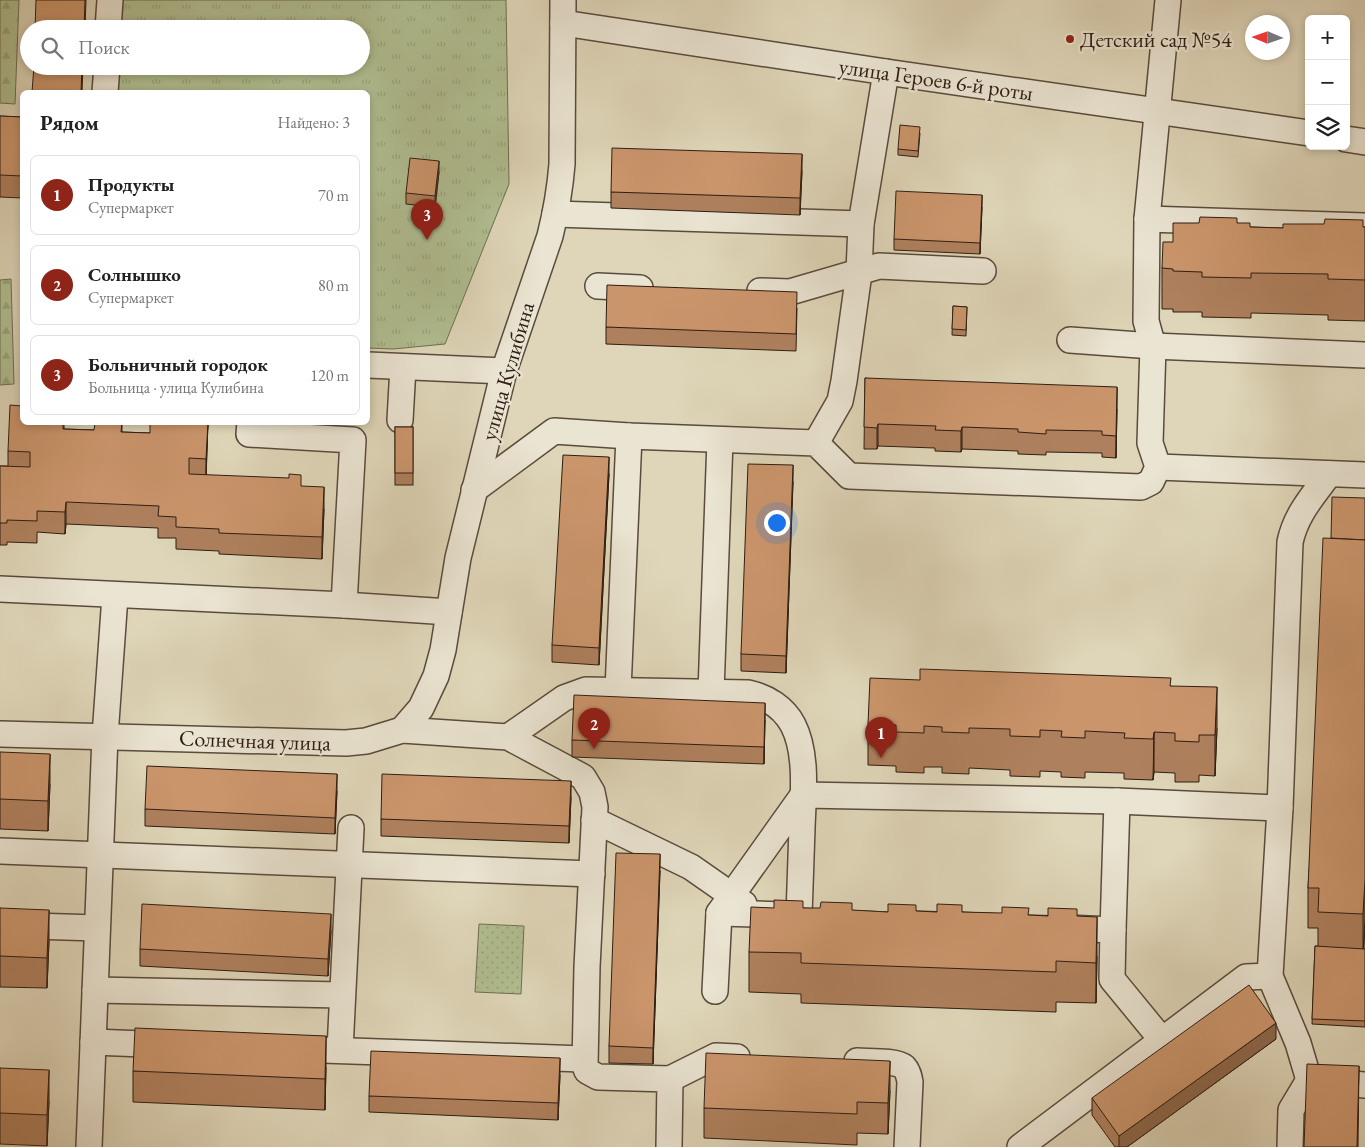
<!DOCTYPE html>
<html lang="ru">
<head>
<meta charset="utf-8">
<style>
  :root { --surface:#fff; --page:#f6f6f6; --text:#202124; --muted:#757577; --line:#e0e0e0; --accent:#8f2418 }
  body { margin:0; font-family:"EB Garamond",serif; background:var(--page); color:var(--text) }
  .controls { position:absolute; right:15px; top:15px; display:grid; overflow:hidden; border-radius:8px; box-shadow:0 2px 8px #0003 }
  .controls button { width:45px; height:45px; display:grid; place-items:center; padding:0; border:0; border-bottom:1px solid var(--line); background:var(--surface); color:var(--text); font:25px sans-serif }
  .compass { position:absolute; left:1245px; top:15px; width:45px; height:45px; border-radius:50%; background:var(--surface); box-shadow:0 2px 8px #0003; rotate:272deg }
  .you { position:absolute; left:776px; top:522px; width:18px; height:18px; margin:-12px; border:4px solid #fff; border-radius:50%; background:#1a73e8; box-shadow:0 0 0 8px #1a73e833 }
  .badge { display:grid; place-items:center; width:32px; height:32px; border-radius:50%; background:var(--accent); color:#fff; font-size:16px; font-weight:700 }
  .pin { position:absolute; translate:-50% -41px; filter:drop-shadow(0 1px 2px #0008) }
  .pin::after { content:''; position:absolute; top:26px; width:18px; height:15px; background:inherit; clip-path:polygon(0 0,100% 0,50% 100%) }
  .list { margin:0; padding:0; list-style:none }
  h2 { display:flex; justify-content:space-between; align-items:center; height:65px; margin:0; padding:0 20px; font-size:21px }
  h2 small { font-size:16px; font-weight:400; color:var(--muted) }
  .list li { display:grid; grid-template-columns:32px 1fr auto; gap:15px; align-items:center; box-sizing:border-box; height:80px; margin:0 10px 10px; padding:0 10px; border:1px solid var(--line); border-radius:8px }
  .list b { display:block; font-size:19px; white-space:nowrap }
  .list p { margin:0; font-size:16px; white-space:nowrap; color:var(--muted) }
  .list em { font-size:16px; font-style:normal; color:var(--muted) }
  .icon { flex:none; width:28px; height:28px; fill:none; stroke:currentColor; stroke-width:2; stroke-linecap:round; stroke-linejoin:round }
  .map { position:relative; flex:none; width:1365px; height:1147px; overflow:hidden }
  .search { position:absolute; background:var(--surface); box-shadow:0 2px 8px #0003; left:20px; top:20px; width:350px; height:55px; display:flex; align-items:center; gap:12px; box-sizing:border-box; padding:0 18px; border-radius:28px; color:var(--muted); font-size:19px }
  .panel { position:absolute; background:var(--surface); box-shadow:0 2px 8px #0003; left:20px; top:90px; width:350px; height:335px; border-radius:8px }
  .map>svg:first-child { display:block }
</style>
</head>
<body>
<div class="map">
<svg width="1365" height="1147" viewBox="0 0 1365 1147">
  <defs>
    <pattern id="grass-tufts" width="24" height="20" patternUnits="userSpaceOnUse" patternTransform="scale(1.25)"><rect width="24" height="20" fill="#b0be91"/><path d="M3 7l-1-3M5 7V3M7 7l1-3M15 17l-1-3M17 17v-4M19 17l1-3" fill="none" stroke="#98a37c"/></pattern>
    <pattern id="forest-firs" width="22" height="20" patternUnits="userSpaceOnUse" patternTransform="scale(1.25)"><rect width="22" height="20" fill="#b0be91"/><path d="M5 1l3.5 6h-7zM16 11l3.5 6h-7z" fill="#98a37c"/></pattern>
    <pattern id="park-dots" width="8" height="8" patternUnits="userSpaceOnUse" patternTransform="scale(1.25)"><rect width="8" height="8" fill="#b0be91"/><path d="M2 2h.1M6 6h.1" fill="none" stroke="#98a37c" stroke-width="1.8" stroke-linecap="round"/></pattern>
  </defs>
  <rect width="100%" height="100%" fill="#dfd6b9"/>
  <filter id="stains"><feTurbulence type="fractalNoise" baseFrequency=".004" numOctaves="4"/><feColorMatrix values="0 0 0 0 .2 0 0 0 0 .09 0 0 0 0 .02 0 0 0 .5 -.17"/></filter>
  <radialGradient id="worn" r=".72"><stop offset=".6" stop-color="#630" stop-opacity="0"/><stop offset="1" stop-color="#630" stop-opacity=".3"/></radialGradient>
  <polygon fill="url(#grass-tufts)" stroke="#6f6e52" points="119,0 506,0 509,184 445,344 393,349 368,348 368,92 116,92 117,66 361,66 361,29 118,29"/>
  <g fill="url(#forest-firs)" stroke="#6f6e52">
    <polygon points="0,0 19,0 15,104 0,103"/>
    <polygon points="11,279 14,384 0,385 0,280"/>
  </g>
  <polygon fill="url(#park-dots)" stroke="#6f6e52" points="479,924 524,926 521,994 475,992"/>
  <g fill="none" stroke-linecap="round" stroke-linejoin="round">
    <g stroke="#5a4b3c" stroke-width="28">
      <g id="minor">
        <polyline points="563,23 886,72 1309,133"/>
        <polyline points="108,29 110,0"/>
        <polyline points="105,92 107,66"/>
        <polyline points="1346,139 1365,142"/>
        <polyline points="555,214 861,224"/>
        <polyline points="1147,219 1168,0"/>
        <polyline points="598,286 640,288"/>
        <polyline points="760,291 790,292 879,266 983,271"/>
        <polyline points="1070,340 1153,346 1365,355"/>
        <polyline points="368,365 504,371"/>
        <polyline points="400,420 403,367"/>
        <polyline points="250,422 249,434 353,440 344,605"/>
        <polyline points="816,443 840,401 844,381 859,273 861,224 886,72"/>
        <polyline points="1158,467 1365,475"/>
        <path d="M1329 474C1313 496 1296 514 1290 542L1280 808 1270 976 1298 1043 1309 1080 1365 1085"/>
        <polyline points="474,490 554,431 629,436 816,443 849,476 1141,487 1151,482 1158,467 1150,443 1153,346 1146,321 1147,219 1365,226"/>
        <polyline points="0,589 344,605 449,612"/>
        <polyline points="618,690 629,436"/>
        <polyline points="711,692 720,440"/>
        <path d="M402 730 421 708 436 676 443 650 458 558 504 371 550 236C556 212 560 189 562 164L563 0"/>
        <polyline points="0,734 346,743 366,741 402,730 508,737 583,777 592,792 595,807 587,967 585,1066 587,1071 598,1077 670,1079 669,1147"/>
        <path d="M508 737 564 698 586 690 748 693C767 697 784 708 793 725 808 754 803 797 802 828 801 857 800 886 799 916"/>
        <polyline points="803,795 1117,801 1280,808"/>
        <polyline points="594,820 691,867 744,904"/>
        <polyline points="0,851 592,874"/>
        <polyline points="719,913 785,915"/>
        <polyline points="0,925 97,928"/>
        <polyline points="1065,928 1113,930 1117,801"/>
        <polyline points="1113,930 1112,979 1162,1040"/>
        <polyline points="95,990 342,995"/>
        <polyline points="715,991 719,913 803,795"/>
        <polyline points="93,1042 169,1045"/>
        <polyline points="294,1049 584,1059"/>
        <polyline points="340,1050 351,828"/>
        <path d="M857 1061C868 1062 896 1060 904 1067 908 1071 909 1076 910 1082L907 1147"/>
        <polyline points="670,1079 716,1056 737,1057"/>
        <polyline points="89,1147 105,736 115,596"/>
        <polyline points="1020,1147 1246,977 1270,976"/>
        <polyline points="1290,1147 1291,1110 1309,1080"/>
      </g>
    </g>
    <use href="#minor" stroke="#eae4d2" stroke-width="25"/>
  </g>
  <g fill="#af805d" stroke="#2e1d13">
    <polygon points="0,116 22,117 22,198 0,197"/>
    <polygon points="920,133 918,157 898,155 898,149"/>
    <polygon points="802,171 800,215 611,208 611,192"/>
    <polygon points="439,172 435,207 406,204 406,193"/>
    <polygon points="982,207 980,254 894,250 894,239"/>
    <polygon points="1199,223 1237,223 1250,227 1283,228 1365,227 1365,321 1328,320 1328,315 1251,313 1251,318 1202,317 1202,312 1173,312 1173,309 1162,309 1162,268 1173,242"/>
    <polygon points="953,306 967,307 966,336 952,335"/>
    <polygon points="797,308 796,351 606,344 606,327"/>
    <polygon points="865,378 1117,409 1116,458 1102,457 1102,453 1046,452 1046,455 1018,454 1018,451 962,449 961,452 935,451 935,448 878,446 877,449 864,449"/>
    <polygon points="64,422 64,429 94,430 122,422 122,432 150,433 208,422 206,475 301,486 324,509 322,559 219,554 219,551 176,549 176,538 158,538 158,528 66,524 65,534 37,532 37,543 7,542 7,545 0,545 0,466 8,466 8,451"/>
    <rect x="395" y="427" width="18" height="58"/>
    <polygon points="609,474 599,665 552,662 552,645"/>
    <polygon points="793,482 786,673 741,671 741,654"/>
    <polygon points="1365,498 1365,919 1364,949 1365,949 1365,1027 1312,1024 1315,946 1318,946 1318,928 1308,928 1308,888 1331,538"/>
    <polygon points="920,680 1171,686 1217,728 1215,776 1199,775 1199,782 1175,782 1175,773 1154,772 1153,780 1124,779 1124,773 1085,772 1085,778 1061,777 1061,772 1040,771 1040,777 1010,776 1010,770 969,768 969,774 942,773 942,767 924,767 924,773 896,772 896,766 868,765 868,724"/>
    <polygon points="765,720 764,764 572,757 572,740"/>
    <polygon points="0,752 50,784 48,831 0,829"/>
    <polygon points="337,791 335,834 145,826 145,809"/>
    <polygon points="571,797 569,843 381,836 381,819"/>
    <polygon points="660,871 653,1064 609,1063 609,1046"/>
    <polygon points="0,908 49,941 47,988 0,987"/>
    <polygon points="774,908 803,908 888,912 916,911 962,912 1029,915 1077,916 1097,957 1096,1003 1056,1002 1056,1012 801,1003 801,994 749,992 749,952"/>
    <polygon points="331,931 328,976 140,966 140,949"/>
    <polygon points="1276,1039 1127,1147 1115,1147 1092,1115 1092,1098"/>
    <polygon points="326,1067 325,1110 133,1102 133,1071"/>
    <polygon points="0,1068 49,1101 47,1146 0,1144"/>
    <polygon points="560,1075 558,1120 369,1112 369,1096"/>
    <polygon points="890,1091 888,1134 857,1133 857,1145 704,1138 704,1108"/>
  </g>
  <g fill="#8e684c" stroke="#2e1d13">
    <polygon points="85,0 86,0 85,29 84,29"/>
    <polygon points="82,66 83,66 82,92 81,92"/>
    <polygon points="802,154 802,171 800,215 800,198"/>
    <polygon points="439,161 439,172 435,207 435,196"/>
    <polygon points="982,195 982,207 980,254 980,243"/>
    <polygon points="1117,387 1117,409 1116,458 1116,436"/>
    <polygon points="208,422 206,480 206,459"/>
    <polygon points="878,424 878,446 877,449 877,428"/>
    <polygon points="962,427 962,449 961,452 961,431"/>
    <polygon points="609,457 609,474 599,665 599,648"/>
    <polygon points="793,465 793,482 786,673 786,656"/>
    <polygon points="324,487 324,509 322,559 322,537"/>
    <polygon points="66,502 66,524 65,534 65,512"/>
    <polygon points="1217,687 1217,728 1215,776 1215,735"/>
    <polygon points="765,703 765,720 764,764 764,747"/>
    <polygon points="1154,732 1154,772 1153,780"/>
    <polygon points="50,754 50,784 48,831 48,801"/>
    <polygon points="337,774 337,791 335,834 335,818"/>
    <polygon points="571,781 571,797 569,843 569,826"/>
    <polygon points="660,854 660,871 653,1064 653,1048"/>
    <polygon points="1365,879 1365,919 1363,954 1363,914"/>
    <polygon points="49,910 49,941 47,988 47,958"/>
    <polygon points="331,914 331,931 328,976 328,959"/>
    <polygon points="1097,917 1097,957 1096,1003 1096,963"/>
    <polygon points="1276,1023 1276,1039 1127,1147 1119,1147 1119,1136"/>
    <polygon points="326,1036 326,1067 325,1110 325,1079"/>
    <polygon points="560,1058 560,1075 558,1120 558,1103"/>
    <polygon points="890,1061 890,1091 888,1134 888,1103"/>
    <polygon points="1359,1066 1358,1147 1357,1147"/>
    <polygon points="49,1070 49,1101 47,1146 47,1115"/>
  </g>
  <g fill="#cb956c" stroke="#2e1d13">
    <polygon points="36,0 85,0 84,29 35,29"/>
    <polygon points="34,66 82,66 81,92 32,92"/>
    <polygon points="0,116 22,117 22,176 0,175"/>
    <polygon points="900,125 920,127 918,151 898,149"/>
    <polygon points="612,148 802,154 800,198 611,192"/>
    <polygon points="410,158 439,161 435,196 406,193"/>
    <polygon points="896,191 982,195 980,243 894,239"/>
    <polygon points="1200,217 1237,218 1237,223 1250,223 1250,227 1283,228 1283,224 1324,224 1325,219 1363,220 1363,227 1365,227 1365,280 1328,279 1328,274 1251,273 1251,278 1202,277 1202,272 1173,271 1173,269 1162,268 1163,242 1173,242 1173,223 1199,223"/>
    <polygon points="607,285 797,292 796,334 606,327"/>
    <polygon points="953,306 967,307 966,330 952,329"/>
    <polygon points="865,378 1117,387 1116,436 1102,435 1102,431 1046,430 1046,434 1018,432 1018,429 962,427 961,431 935,430 936,426 878,424 877,428 864,427"/>
    <polygon points="10,405 22,406 22,422 63,422 63,429 94,430 95,422 122,422 121,432 150,433 150,422 208,422 206,459 189,458 189,474 289,478 289,474 301,475 301,486 324,487 322,537 219,533 219,529 176,527 176,517 158,516 159,506 66,502 65,512 37,511 37,521 7,520 7,523 0,523 0,466 30,467 30,452 8,451"/>
    <rect x="395" y="427" width="18" height="46"/>
    <polygon points="563,455 609,457 599,648 552,645"/>
    <polygon points="748,464 793,465 786,656 741,654"/>
    <polygon points="1332,497 1365,498 1365,540 1331,538"/>
    <polygon points="1323,538 1365,540 1365,879 1363,914 1318,912 1319,888 1308,888"/>
    <polygon points="920,669 1171,678 1170,686 1217,687 1215,735 1199,735 1199,742 1175,741 1175,733 1154,732 1153,739 1124,738 1125,733 1085,731 1085,738 1061,737 1062,731 1040,730 1040,737 1010,736 1010,729 969,728 969,733 942,732 942,727 924,726 924,733 896,732 896,725 868,724 870,678 920,680"/>
    <polygon points="574,695 765,703 764,747 572,740"/>
    <polygon points="0,752 50,754 48,801 0,799"/>
    <polygon points="147,766 337,774 335,818 145,809"/>
    <polygon points="382,774 571,781 569,826 381,819"/>
    <polygon points="616,853 660,854 653,1048 609,1046"/>
    <polygon points="774,900 803,901 803,908 820,908 821,902 852,903 852,910 888,912 888,904 916,905 916,911 937,912 937,904 962,905 962,912 1002,913 1002,907 1029,908 1028,915 1048,916 1048,908 1077,909 1077,916 1097,917 1096,963 1056,961 1056,972 801,963 801,953 749,952 751,907 774,908"/>
    <polygon points="142,904 331,914 328,959 140,949"/>
    <polygon points="0,908 49,910 47,958 0,956"/>
    <polygon points="1315,946 1365,949 1365,1021 1312,1019"/>
    <polygon points="1249,985 1276,1023 1119,1136 1092,1098"/>
    <polygon points="135,1028 326,1036 325,1079 133,1071"/>
    <polygon points="371,1051 560,1058 558,1103 369,1096"/>
    <polygon points="706,1053 890,1061 888,1103 857,1102 857,1114 704,1108"/>
    <polygon points="1307,1064 1359,1066 1357,1147 1304,1147"/>
    <polygon points="0,1068 49,1070 47,1115 0,1113"/>
  </g>
  <circle fill="#8f2418" stroke="#eae4d2" stroke-width="2" cx="1070" cy="39" r="5"/>
  <g text-anchor="middle" stroke-width="4.5" stroke-linejoin="round" paint-order="stroke">
    <g font-size="22" fill="#2e1d13" stroke="#eae4d2" text-anchor="start">
      <text x="1080" y="47">Детский сад №54</text>
    </g>
    <g font-size="22" fill="#2e1d13" stroke="#eae4d2">
      <text transform="translate(936 79) rotate(8)" y="8">улица Героев 6-й роты</text>
      <text transform="translate(507 371) rotate(-74)" y="8">улица Кулибина</text>
      <text transform="translate(255 740) rotate(2)" y="8">Солнечная улица</text>
    </g>
  </g>
  <rect width="100%" height="100%" filter="url(#stains)"/>
  <rect width="100%" height="100%" fill="url(#worn)"/>
</svg>
<div class="controls">
<button>+</button>
<button>−</button>
<button><svg class="icon" aria-label="layers" viewBox="0 0 24 24"><path d="M12 4l9 5-9 5-9-5zM3 14l9 5 9-5"/></svg></button>
</div>
<svg class="compass" viewBox="-18 -18 36 36"><path d="M0-13l5 13h-10z" fill="#e53935"/><path d="M0 13l5-13h-10z" fill="#757577"/></svg>
<div class="you"></div>
<div class="pin badge" style="left:881px;top:758px">1</div>
<div class="pin badge" style="left:594px;top:749px">2</div>
<div class="pin badge" style="left:427px;top:240px">3</div>
<div class="search"><svg class="icon" aria-label="search" viewBox="0 0 24 24"><circle cx="10" cy="10" r="6"/><path d="M15 15l6 6"/></svg>Поиск</div>
<section class="panel">
<h2>Рядом<small>Найдено: 3</small></h2>
<ul class="list">
<li><span class="badge">1</span><div><b>Продукты</b><p>Супермаркет</p></div><em>70 m</em></li>
<li><span class="badge">2</span><div><b>Солнышко</b><p>Супермаркет</p></div><em>80 m</em></li>
<li><span class="badge">3</span><div><b>Больничный городок</b><p>Больница · улица Кулибина</p></div><em>120 m</em></li>
</ul>
</section>
</div>
</body>
</html>
